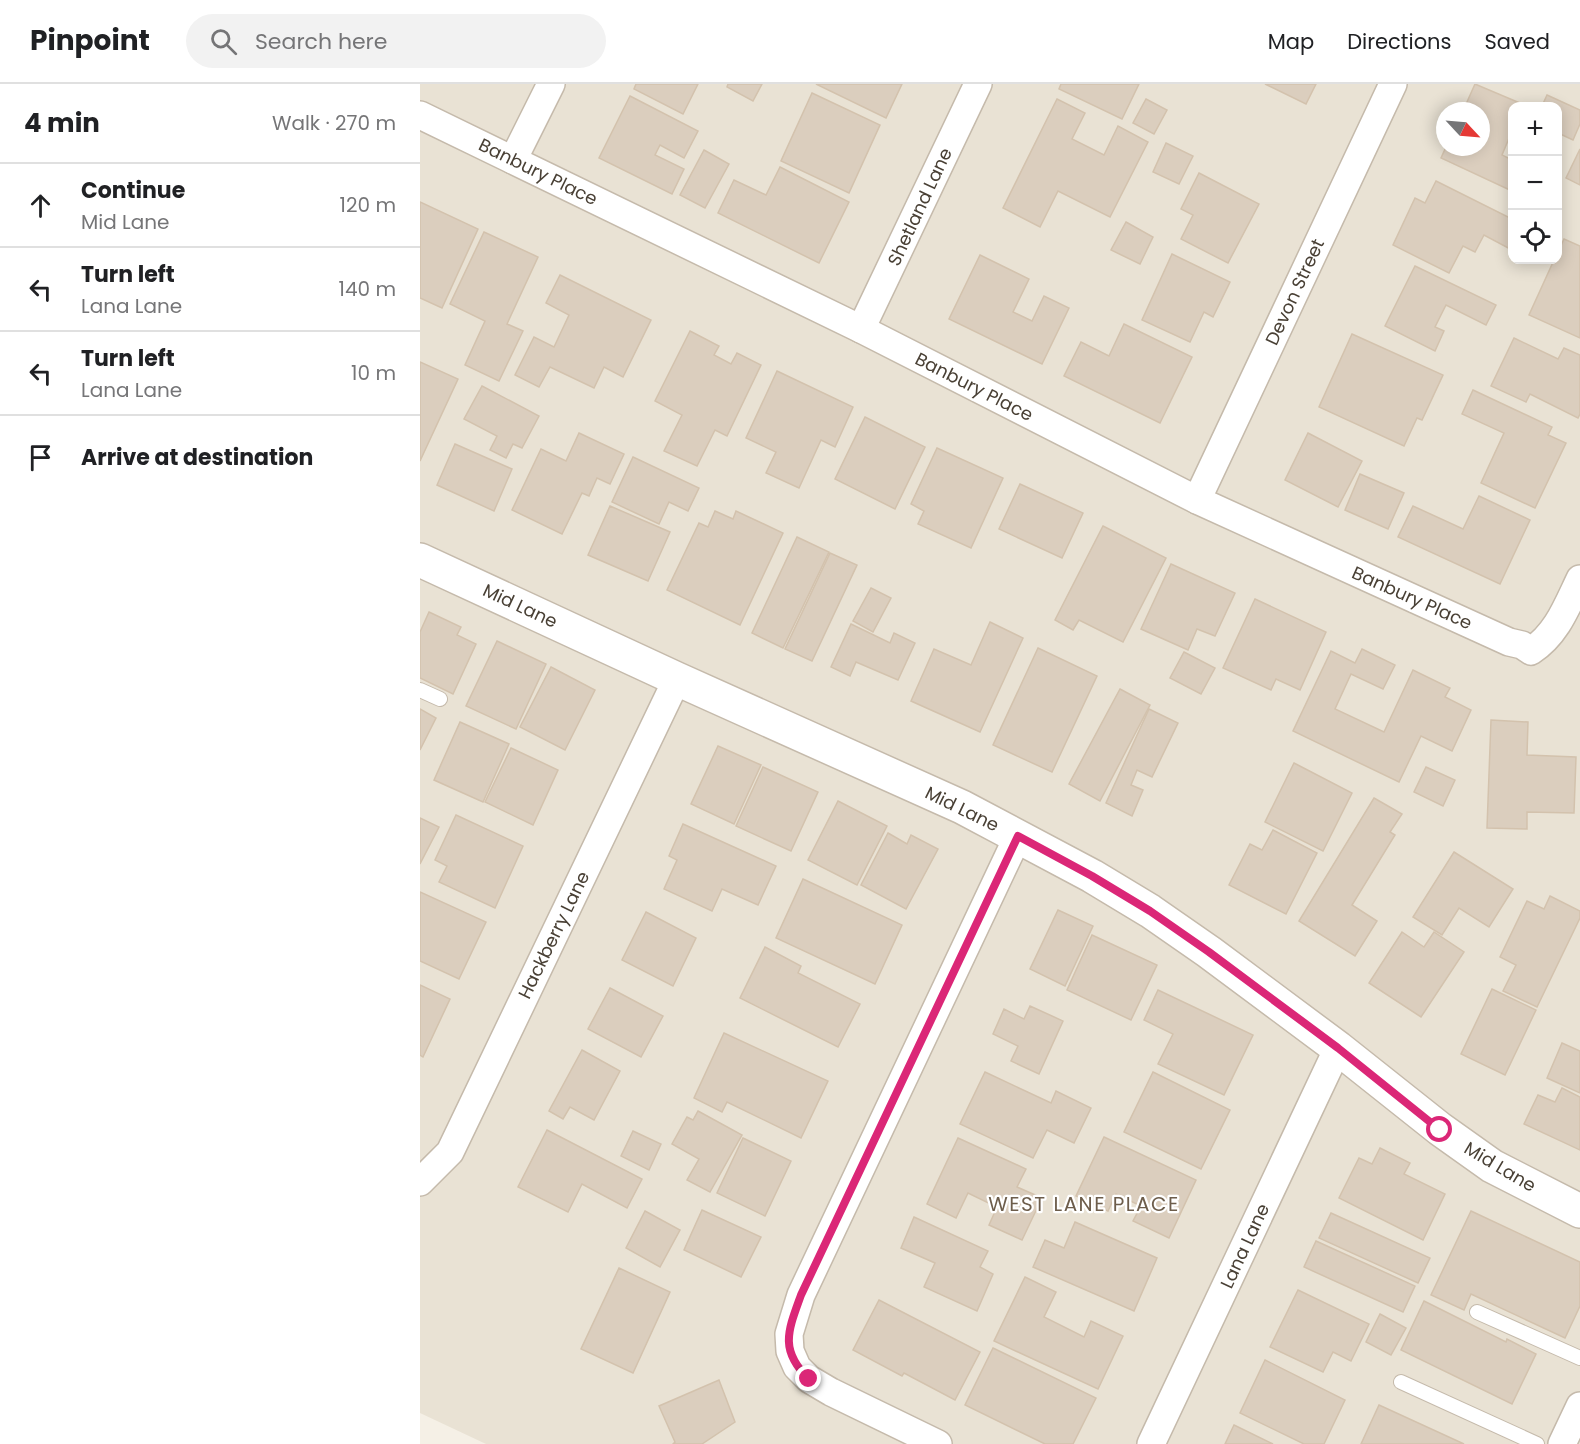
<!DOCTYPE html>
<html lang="en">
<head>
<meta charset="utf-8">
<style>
  :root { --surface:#fff; --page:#f2f2f2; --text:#202124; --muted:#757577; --line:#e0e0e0 }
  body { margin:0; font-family:Poppins,sans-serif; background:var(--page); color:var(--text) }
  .controls { position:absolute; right:18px; top:18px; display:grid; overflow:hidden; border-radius:12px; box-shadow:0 3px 15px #0003 }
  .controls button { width:54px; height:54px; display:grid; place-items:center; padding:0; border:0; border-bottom:2px solid var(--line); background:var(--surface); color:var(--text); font:30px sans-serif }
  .compass { position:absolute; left:1016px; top:18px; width:54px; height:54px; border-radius:50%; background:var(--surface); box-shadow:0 3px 15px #0003; rotate:116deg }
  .stop { position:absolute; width:18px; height:18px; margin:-14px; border:4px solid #db2777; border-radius:50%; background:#fff }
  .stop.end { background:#db2777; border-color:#fff; box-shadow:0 2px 6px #0008 }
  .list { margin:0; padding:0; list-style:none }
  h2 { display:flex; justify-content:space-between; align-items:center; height:78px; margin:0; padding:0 24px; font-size:26px }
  h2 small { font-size:20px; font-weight:400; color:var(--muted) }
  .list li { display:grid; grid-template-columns:39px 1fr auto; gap:18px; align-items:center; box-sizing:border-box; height:84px; padding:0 24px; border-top:2px solid var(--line) }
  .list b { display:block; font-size:22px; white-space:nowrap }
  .list p { margin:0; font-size:20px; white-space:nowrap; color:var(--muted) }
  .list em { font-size:20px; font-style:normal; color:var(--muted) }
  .icon { flex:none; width:33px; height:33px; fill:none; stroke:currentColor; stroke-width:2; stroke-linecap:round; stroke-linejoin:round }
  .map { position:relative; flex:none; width:1160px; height:1360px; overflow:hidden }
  header { display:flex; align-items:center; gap:36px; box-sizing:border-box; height:84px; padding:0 30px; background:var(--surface); border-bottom:2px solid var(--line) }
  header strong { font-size:28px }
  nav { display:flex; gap:33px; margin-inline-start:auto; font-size:21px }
  .search { width:420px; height:54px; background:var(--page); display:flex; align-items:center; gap:15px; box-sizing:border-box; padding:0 21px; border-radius:33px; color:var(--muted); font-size:22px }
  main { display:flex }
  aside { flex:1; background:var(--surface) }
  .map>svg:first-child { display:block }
</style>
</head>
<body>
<header>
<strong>Pinpoint</strong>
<div class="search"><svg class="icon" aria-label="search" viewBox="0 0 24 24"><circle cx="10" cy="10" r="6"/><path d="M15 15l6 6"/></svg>Search here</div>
<nav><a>Map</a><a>Directions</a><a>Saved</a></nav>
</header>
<main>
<aside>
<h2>4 min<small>Walk · 270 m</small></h2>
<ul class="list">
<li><svg class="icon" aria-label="ahead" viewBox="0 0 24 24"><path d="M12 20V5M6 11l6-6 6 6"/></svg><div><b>Continue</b><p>Mid Lane</p></div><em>120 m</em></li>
<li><svg class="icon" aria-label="left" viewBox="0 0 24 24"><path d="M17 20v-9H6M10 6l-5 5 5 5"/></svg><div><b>Turn left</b><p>Lana Lane</p></div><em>140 m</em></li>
<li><svg class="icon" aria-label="left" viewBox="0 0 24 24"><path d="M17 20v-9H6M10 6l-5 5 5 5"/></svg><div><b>Turn left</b><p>Lana Lane</p></div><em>10 m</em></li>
<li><svg class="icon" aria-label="arrive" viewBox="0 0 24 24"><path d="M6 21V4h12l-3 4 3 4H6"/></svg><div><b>Arrive at destination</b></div></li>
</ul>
</aside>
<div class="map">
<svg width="1160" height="1360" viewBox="0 0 1160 1360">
  <rect width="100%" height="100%" fill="#f5f0e6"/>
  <path fill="#e9e2d4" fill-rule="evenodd" d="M0 0H1160V1360H66L0 1329ZM1092 22H1138V176H1092ZM1025 27H1061V63H1025Z"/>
  <g fill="#dbcebe" stroke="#d3c2ad" stroke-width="1.5">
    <polygon points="216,0 278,0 263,30 214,5"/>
    <polygon points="308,0 342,0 333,17 307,3"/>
    <polygon points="396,0 482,0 466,34"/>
    <polygon points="641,0 719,0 702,35 639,5"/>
    <polygon points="845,0 896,0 886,20"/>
    <polygon points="1055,0 1107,22 1092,22 1092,47 1082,71 1092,76 1092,107 1021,74 1026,63 1061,63 1061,27 1043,27"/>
    <polygon points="392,9 460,41 429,109 361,77"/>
    <polygon points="1127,11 1160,26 1160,40 1153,56 1138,49 1138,22 1122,22"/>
    <polygon points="210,12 278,47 264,74 240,61 235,71 264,85 252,110 179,74"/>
    <polygon points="637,15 665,29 652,55 684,71 698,42 728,58 690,133 638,107 620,143 583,124"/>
    <polygon points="726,15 747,26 734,50 713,39"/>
    <polygon points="746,59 773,72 759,100 733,88"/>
    <polygon points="1160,65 1160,101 1146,94"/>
    <polygon points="284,66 309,80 285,124 260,111"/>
    <polygon points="360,83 429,118 399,179 298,129 314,96 346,111"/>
    <polygon points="779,89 839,120 808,179 761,155 773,131 761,125"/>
    <polygon points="1016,97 1092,135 1092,166 1064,151 1055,168 1043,162 1029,189 973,161 995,114 1005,119"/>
    <polygon points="0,118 58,145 22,224 0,214"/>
    <polygon points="706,138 733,153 720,180 691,166"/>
    <polygon points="64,148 118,173 87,240 103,247 79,297 45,281 65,237 30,220"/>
    <polygon points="1144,155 1160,162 1160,254 1109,231 1134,176 1138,176 1138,168"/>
    <polygon points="752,170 810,198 793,233 784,228 770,258 722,236"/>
    <polygon points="560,171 609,195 593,228 612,237 624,212 649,224 622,280 529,235"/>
    <polygon points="995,182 1076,221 1066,241 1026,221 1015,243 1024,247 1015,267 965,242"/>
    <polygon points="140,191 231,236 203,293 184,283 174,304 130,283 119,303 95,291 114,253 134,263 149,231 126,219"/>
    <polygon points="704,240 772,273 740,339 644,292 661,258 689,272"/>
    <polygon points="270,247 299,262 294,271 311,280 317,269 341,281 307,352 295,346 277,382 244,367 262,331 235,317"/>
    <polygon points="932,250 1023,291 1002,336 997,334 984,362 899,323"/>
    <polygon points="1094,254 1138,275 1144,264 1160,271 1160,330 1158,334 1110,310 1106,318 1071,302"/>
    <polygon points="0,278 38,295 0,377"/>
    <polygon points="357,287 433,323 415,363 401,356 379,404 346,389 356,368 326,354"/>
    <polygon points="62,302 119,332 102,364 93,360 86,374 70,366 77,352 44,335"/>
    <polygon points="1053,306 1132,343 1128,351 1146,359 1115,424 1061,399 1084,349 1042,330"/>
    <polygon points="445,333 505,363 475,425 415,395"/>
    <polygon points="159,349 204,370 190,400 177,394 169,412 162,409 142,450 92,426 121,365 146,377"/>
    <polygon points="888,349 942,377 918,423 865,396"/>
    <polygon points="35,360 92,385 74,427 17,401"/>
    <polygon points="517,364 583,394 551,464 498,440 504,427 491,420"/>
    <polygon points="213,373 279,404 268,427 249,418 239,440 192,418"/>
    <polygon points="940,390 984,409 968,445 925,426"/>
    <polygon points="600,400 663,429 642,474 579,445"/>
    <polygon points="1059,412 1110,436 1080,500 978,453 993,422 1043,445"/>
    <polygon points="190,422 250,448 228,497 168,471"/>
    <polygon points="295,427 313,435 316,427 363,449 320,541 247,506 279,439 288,443"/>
    <polygon points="683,442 746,474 703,558 659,536 653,546 635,536"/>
    <polygon points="377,453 409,468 363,564 332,549"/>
    <polygon points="410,469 437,481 392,577 365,565"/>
    <polygon points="751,480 815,509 795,552 777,545 768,566 721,545"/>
    <polygon points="451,504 471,514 453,548 433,537"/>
    <polygon points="835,515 906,548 880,606 856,595 851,606 803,584"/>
    <polygon points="9,528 41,543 37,551 56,560 33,610 0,594 0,548"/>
    <polygon points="570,538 603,554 560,648 491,617 514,565 551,581"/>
    <polygon points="431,540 470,559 474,549 495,559 478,596 436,578 430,592 411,583"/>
    <polygon points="77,557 126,580 96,645 46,622"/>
    <polygon points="618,564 677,592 632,688 573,661"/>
    <polygon points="942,565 975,581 963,605 931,590 915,625 964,648 993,586 1030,604 1025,613 1051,626 1032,667 1001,652 979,698 873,647 911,567 935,579"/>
    <polygon points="764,568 795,584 781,610 750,594"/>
    <polygon points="131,583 175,606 145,666 100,643"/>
    <polygon points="700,605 730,621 680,717 649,700"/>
    <polygon points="0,625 16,634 0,666"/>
    <polygon points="729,625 758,639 732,693 717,686 711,701 723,706 712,732 686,719"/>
    <polygon points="1071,636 1108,638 1107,671 1156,673 1154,729 1107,728 1107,745 1067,744"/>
    <polygon points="40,638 89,660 63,718 14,696"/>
    <polygon points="298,662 341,681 314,740 271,720"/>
    <polygon points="91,664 138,686 113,741 65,718"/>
    <polygon points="874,679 932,709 903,767 845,738"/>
    <polygon points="343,683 398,708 371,767 316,742"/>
    <polygon points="1006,683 1035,696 1023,722 994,708"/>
    <polygon points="954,714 982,730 970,748 975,751 932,821 957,837 935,872 879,837"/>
    <polygon points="418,717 467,742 437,801 388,776"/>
    <polygon points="36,731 103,762 75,824 19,798 27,782 15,776"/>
    <polygon points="0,734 19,743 0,780"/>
    <polygon points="263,740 356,782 338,821 302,805 292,827 244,805 257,776 249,772"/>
    <polygon points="853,746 897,769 866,830 809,801 830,760 842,766"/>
    <polygon points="468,749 487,760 491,751 518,765 486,825 441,801"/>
    <polygon points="1034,768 1093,805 1069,843 1039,824 1022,851 993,833"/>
    <polygon points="383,795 482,841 455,900 356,854"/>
    <polygon points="0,808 66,838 39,895 0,877"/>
    <polygon points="1130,812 1160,827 1160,834 1117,923 1083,907 1096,881 1080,873 1107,817 1124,825"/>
    <polygon points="638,826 673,842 645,902 610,885"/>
    <polygon points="226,828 276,854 253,902 202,876"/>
    <polygon points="982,848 1004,863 1014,848 1044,868 1001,933 949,899"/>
    <polygon points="672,851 737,881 711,936 647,906"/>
    <polygon points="345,863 381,882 378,889 440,920 418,963 320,914"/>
    <polygon points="0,901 30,915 3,973 0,971"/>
    <polygon points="190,904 243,932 221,973 168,945"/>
    <polygon points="1072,905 1116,926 1085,991 1041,970"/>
    <polygon points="738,906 833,951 804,1011 738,980 753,950 724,936"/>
    <polygon points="610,922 643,937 619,990 591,977 598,962 573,950 584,925 604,935"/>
    <polygon points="304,949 408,997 381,1054 307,1018 302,1028 274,1014"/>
    <polygon points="1142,959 1160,967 1160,1009 1127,994"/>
    <polygon points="162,966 200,987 174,1036 150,1023 143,1035 129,1027"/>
    <polygon points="565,988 631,1019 636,1007 671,1024 654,1059 627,1046 613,1074 540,1040"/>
    <polygon points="733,988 810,1026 781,1085 704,1048"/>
    <polygon points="1142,1004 1160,1013 1160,1066 1104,1040 1118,1011 1135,1018"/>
    <polygon points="278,1027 322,1051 290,1108 267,1096 279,1075 252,1060 267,1033 273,1036"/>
    <polygon points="127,1046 222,1095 207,1124 162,1100 148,1128 98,1103"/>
    <polygon points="213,1047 241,1060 229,1086 201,1072"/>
    <polygon points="684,1053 776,1096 749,1154 713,1137 721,1122 696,1110 688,1127 656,1112"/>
    <polygon points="323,1054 371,1077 345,1132 297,1109"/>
    <polygon points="538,1054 606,1085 597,1103 622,1114 602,1156 569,1141 577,1123 548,1109 536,1134 507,1120"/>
    <polygon points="960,1064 990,1079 984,1090 1025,1110 1003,1156 919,1114 939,1074 952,1080"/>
    <polygon points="282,1126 341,1153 321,1193 264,1166"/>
    <polygon points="225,1127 260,1146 240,1183 206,1164"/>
    <polygon points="1051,1127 1160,1178 1160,1222 1145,1254 1051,1210 1044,1226 1011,1211"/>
    <polygon points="911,1129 1010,1174 998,1199 899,1154"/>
    <polygon points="494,1133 568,1167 560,1183 573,1190 557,1227 504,1203 515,1179 481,1164"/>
    <polygon points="655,1138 737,1174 714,1227 613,1183 625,1156 644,1164"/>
    <polygon points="896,1157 995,1202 983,1228 884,1183"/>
    <polygon points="199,1184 250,1208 213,1289 161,1265"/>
    <polygon points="605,1193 636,1208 624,1233 664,1253 671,1237 703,1252 678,1305 574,1257"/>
    <polygon points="878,1206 949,1240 931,1277 913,1268 903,1288 850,1263"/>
    <polygon points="459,1216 560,1268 535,1316 484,1289 482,1292 433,1266"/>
    <polygon points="1004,1217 1086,1258 1087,1255 1116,1270 1092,1320 981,1266"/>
    <polygon points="960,1230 986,1244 971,1271 946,1258"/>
    <polygon points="573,1264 676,1314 653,1360 625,1360 545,1321"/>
    <polygon points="845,1276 925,1316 904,1360 884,1360 820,1329"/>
    <polygon points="299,1296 315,1338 282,1360 253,1360 255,1358 239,1322"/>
    <polygon points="959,1321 1044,1360 941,1360"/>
    <polygon points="814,1341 853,1360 805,1360"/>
  </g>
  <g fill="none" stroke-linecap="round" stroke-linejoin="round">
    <g stroke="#c5baab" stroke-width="16">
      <g id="service">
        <polyline points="0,606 20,615"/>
        <polyline points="1057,1228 1160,1274"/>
        <polyline points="981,1298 1117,1360"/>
      </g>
    </g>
    <g stroke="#c5baab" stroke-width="30">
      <g id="minor">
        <path d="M0 31 441 245 777 416 1089 558 1102 561 1111 567C1137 550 1147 522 1160 495"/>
        <polyline points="93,76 131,0"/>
        <polyline points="441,245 558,0"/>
        <polyline points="777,416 973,0"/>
        <polyline points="0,1098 30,1068 257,595"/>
        <polyline points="518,1360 411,1308 389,1295 377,1283 370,1267 369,1250 381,1211 598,752"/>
        <polyline points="731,1360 918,964"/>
        <polyline points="1142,1360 1160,1322"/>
      </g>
    </g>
    <g stroke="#c5baab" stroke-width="36">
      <polyline id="tertiary" points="0,476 257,595 542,723 672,792 730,827 789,868 918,964 1020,1045 1072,1082 1160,1127"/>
    </g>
    <use href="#service" stroke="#fff" stroke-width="14"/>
    <use href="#minor" stroke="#fff" stroke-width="27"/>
    <use href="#tertiary" stroke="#fff" stroke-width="33"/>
  </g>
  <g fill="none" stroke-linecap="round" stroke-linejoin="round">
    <path stroke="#db2777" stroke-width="8" d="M389 1295C359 1266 368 1247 381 1211L598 752 672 792 730 827 789 868 918 964 1020 1046"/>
  </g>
  <g text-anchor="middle" stroke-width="4.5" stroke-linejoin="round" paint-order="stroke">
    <g font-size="18" fill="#494035" stroke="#fff">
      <text transform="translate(118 88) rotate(26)" y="6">Banbury Place</text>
      <text transform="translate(500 123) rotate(-65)" y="6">Shetland Lane</text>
      <text transform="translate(875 208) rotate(-65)" y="6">Devon Street</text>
      <text transform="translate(554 303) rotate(27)" y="6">Banbury Place</text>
      <text transform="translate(992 514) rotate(24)" y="6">Banbury Place</text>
      <text transform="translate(100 522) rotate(25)" y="6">Mid Lane</text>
      <text transform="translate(542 725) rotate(26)" y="6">Mid Lane</text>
      <text transform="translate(134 851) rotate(-64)" y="6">Hackberry Lane</text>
      <text transform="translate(1080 1083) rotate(31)" y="6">Mid Lane</text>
      <text transform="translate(825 1162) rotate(-65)" y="6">Lana Lane</text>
    </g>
    <g font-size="20" letter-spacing="1.5" fill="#6d5d4b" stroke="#fff">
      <text x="664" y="1127">WEST LANE PLACE</text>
    </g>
  </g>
</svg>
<div class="controls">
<button>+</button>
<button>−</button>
<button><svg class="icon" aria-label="locate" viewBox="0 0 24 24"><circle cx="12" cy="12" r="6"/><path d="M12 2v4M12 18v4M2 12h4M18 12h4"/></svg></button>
</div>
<svg class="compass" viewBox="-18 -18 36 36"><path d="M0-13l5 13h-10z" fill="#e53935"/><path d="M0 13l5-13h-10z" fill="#757577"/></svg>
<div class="stop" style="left:1020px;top:1046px"></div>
<div class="stop end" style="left:389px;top:1295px"></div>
</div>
</main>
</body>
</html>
